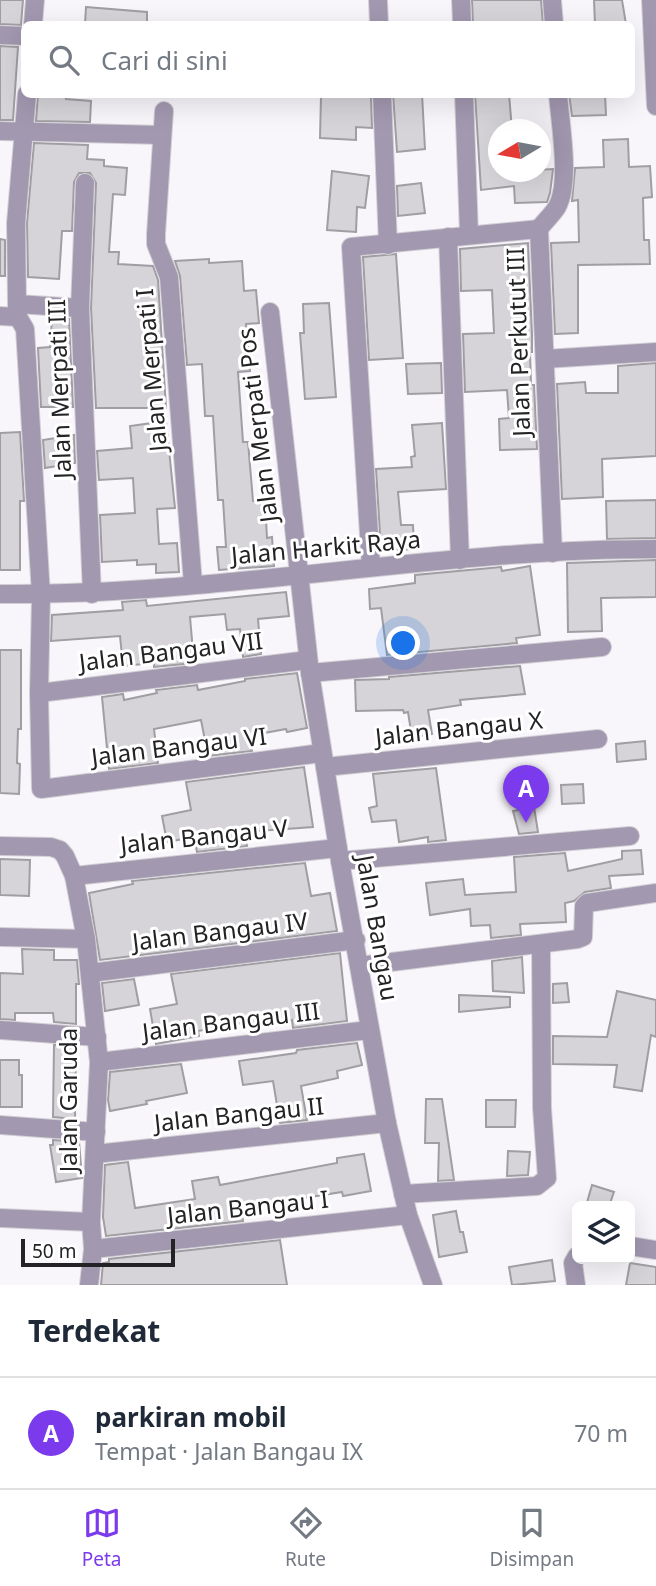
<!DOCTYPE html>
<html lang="id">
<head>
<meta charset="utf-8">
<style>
  :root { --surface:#fff; --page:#f2f2f3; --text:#1f2937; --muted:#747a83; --line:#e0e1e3; --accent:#7c3aed }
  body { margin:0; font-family:"Noto Sans",sans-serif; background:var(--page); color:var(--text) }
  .controls { position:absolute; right:21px; bottom:21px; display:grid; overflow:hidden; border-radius:10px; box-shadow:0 7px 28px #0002 }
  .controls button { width:63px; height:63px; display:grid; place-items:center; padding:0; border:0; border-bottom:2px solid var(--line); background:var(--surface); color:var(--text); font:35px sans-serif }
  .compass { position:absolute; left:488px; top:119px; width:63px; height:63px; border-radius:50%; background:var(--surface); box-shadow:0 7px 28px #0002; rotate:260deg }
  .scale { position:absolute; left:21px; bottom:18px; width:154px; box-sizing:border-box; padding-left:7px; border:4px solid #232224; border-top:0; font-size:19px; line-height:24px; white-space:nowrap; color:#232224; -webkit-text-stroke:5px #fff; paint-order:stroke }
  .you { position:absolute; left:404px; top:644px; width:24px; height:24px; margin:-18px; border:5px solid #fff; border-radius:50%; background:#1a73e8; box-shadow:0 0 0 10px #1a73e833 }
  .badge { display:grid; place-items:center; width:46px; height:46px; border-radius:50%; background:var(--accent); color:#fff; font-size:23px; font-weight:700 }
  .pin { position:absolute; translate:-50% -58px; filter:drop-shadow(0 2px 4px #0008) }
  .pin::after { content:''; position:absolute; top:37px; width:24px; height:21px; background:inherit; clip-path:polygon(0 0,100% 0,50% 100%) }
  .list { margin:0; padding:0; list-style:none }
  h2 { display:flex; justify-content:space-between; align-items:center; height:91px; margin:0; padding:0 28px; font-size:30px }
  h2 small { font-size:23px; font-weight:400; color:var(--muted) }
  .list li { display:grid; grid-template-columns:46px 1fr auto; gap:21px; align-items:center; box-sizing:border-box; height:112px; padding:0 28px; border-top:2px solid var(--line) }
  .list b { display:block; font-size:26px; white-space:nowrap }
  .list p { margin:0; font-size:23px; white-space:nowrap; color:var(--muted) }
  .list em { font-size:23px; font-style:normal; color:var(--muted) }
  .icon { flex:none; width:38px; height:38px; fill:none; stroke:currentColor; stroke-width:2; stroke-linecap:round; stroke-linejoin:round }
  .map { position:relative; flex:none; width:656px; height:1285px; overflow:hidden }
  .search { position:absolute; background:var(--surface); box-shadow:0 7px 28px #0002; left:21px; right:21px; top:21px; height:77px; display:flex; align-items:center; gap:18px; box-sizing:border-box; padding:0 24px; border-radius:10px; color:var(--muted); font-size:26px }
  .sheet { height:203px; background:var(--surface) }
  nav { display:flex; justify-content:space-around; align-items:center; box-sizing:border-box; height:98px; border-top:2px solid var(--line); background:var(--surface); font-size:19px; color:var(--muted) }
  nav a { display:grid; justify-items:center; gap:4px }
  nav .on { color:var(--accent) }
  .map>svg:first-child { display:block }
</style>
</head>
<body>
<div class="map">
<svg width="656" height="1285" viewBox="0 0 656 1285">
  <rect width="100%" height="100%" fill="#f8f6fb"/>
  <g fill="#d6d4d9" stroke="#a09ea2" stroke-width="2">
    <polygon points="0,0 23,0 21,25 0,24"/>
    <polygon points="472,0 541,0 543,24 473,24"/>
    <polygon points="594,0 622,0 626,24 595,24"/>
    <polygon points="86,7 147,12 147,24 85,24"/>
    <polygon points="0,46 18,47 13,120 0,120"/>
    <polygon points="38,94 66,94 66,99 91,101 90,122 36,121"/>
    <polygon points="393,94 422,94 425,149 397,152"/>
    <polygon points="475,94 509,94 512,130 499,130 499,172 553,169 550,193 547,202 515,203 514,186 481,190"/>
    <polygon points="569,94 605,94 606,115 572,116"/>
    <polygon points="321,96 371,97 372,128 356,127 356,140 320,138"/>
    <polygon points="628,139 629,167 650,166 652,197 643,198 644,240 649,240 650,264 578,265 578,333 555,334 551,243 579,242 578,200 572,201 575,168 604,167 603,140"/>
    <polygon points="34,143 88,145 87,159 104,160 104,166 127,168 125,195 113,194 109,252 119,252 118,264 153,266 158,280 166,408 96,408 91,308 96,183 90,173 79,173 74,182 72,231 62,231 59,279 28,277 27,223"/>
    <polygon points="332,171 369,176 365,208 357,207 356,232 327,230"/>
    <polygon points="421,183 425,213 398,216 397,186"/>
    <polygon points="0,239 5,240 5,276 0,276"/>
    <polygon points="528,243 532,334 532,352 530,352 531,385 534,385 537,449 500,450 499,419 509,418 507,390 465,392 463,334 494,333 492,290 461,291 460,249"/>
    <polygon points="396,254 403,358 369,360 363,257"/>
    <polygon points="209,259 209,263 242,261 244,291 256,290 259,323 246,324 250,371 238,372 243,442 248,442 253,501 265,500 267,538 272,537 274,566 219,570 217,547 226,547 223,500 218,500 213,416 205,416 202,364 187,365 180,276 175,261"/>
    <polygon points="329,303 336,397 305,399 300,333 304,333 303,304"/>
    <polygon points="52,318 69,319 73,407 41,407 38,348 50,347"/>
    <polygon points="441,363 442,393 408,394 406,364"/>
    <polygon points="656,363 656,456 602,459 603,497 562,499 557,384 585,382 586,393 618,393 618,366"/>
    <polygon points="166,421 175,508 157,509 159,544 177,543 179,572 156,573 156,564 137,565 137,560 102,562 100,515 135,513 133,478 99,480 97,451 132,448 130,426"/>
    <polygon points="442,423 446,489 398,492 401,525 413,525 414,549 381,551 376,469 412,467 411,457 415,456 412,425"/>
    <polygon points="20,432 24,501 20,501 20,570 0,570 0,433"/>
    <polygon points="74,435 75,463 45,468 43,440"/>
    <polygon points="656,500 656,538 607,539 606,501"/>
    <polygon points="656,560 656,597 601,598 602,631 568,632 567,563"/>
    <polygon points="530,566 540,635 516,638 517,643 387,655 381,608 370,609 369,589 415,583 415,575 501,567 502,571"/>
    <polygon points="286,592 289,616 258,619 261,654 243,657 240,629 227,630 225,614 190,617 194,663 154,667 154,663 123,666 120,636 51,641 52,615 123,610 122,602 146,600 147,606"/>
    <polygon points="0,650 21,650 21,729 18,729 17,763 20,764 19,794 0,793"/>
    <polygon points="520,666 525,694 460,700 461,705 428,710 432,734 412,738 408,712 404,713 403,710 356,711 355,680 389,679 389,677"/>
    <polygon points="297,673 307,728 287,732 286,729 249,736 252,751 208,756 201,720 154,729 158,763 109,769 102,697 123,694 124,700 157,693 156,690 197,685 198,690 245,681 245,679"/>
    <polygon points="645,741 646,759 617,762 616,744"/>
    <polygon points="304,767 313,827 244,832 247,846 197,852 194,837 167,842 162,816 191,810 186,782"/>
    <polygon points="436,768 446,840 428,842 428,837 399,842 396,820 372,822 369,808 377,806 373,774"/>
    <polygon points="583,784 584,803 562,804 561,785"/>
    <polygon points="534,807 538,832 519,834 513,811"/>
    <polygon points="641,850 643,874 609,876 611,888 585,892 574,901 565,903 566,922 520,924 521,935 491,938 490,925 471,926 470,909 430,915 426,883 463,879 465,895 516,892 514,857 565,853 568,871 622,859 622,851"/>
    <polygon points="0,859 30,860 29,896 0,895"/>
    <polygon points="305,863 311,896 330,893 337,931 100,960 89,893 133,884 132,881"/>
    <polygon points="22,949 54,950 54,960 77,960 79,984 76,984 76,1024 54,1022 53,1013 15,1013 15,1020 0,1019 0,973 23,974"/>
    <polygon points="340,953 347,1021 293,1028 292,1020 242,1028 241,1023 198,1031 199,1036 156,1044 150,1009 177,1004 171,974"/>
    <polygon points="522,957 524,993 493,991 492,961"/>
    <polygon points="134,979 139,1005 105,1011 102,983"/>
    <polygon points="567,983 569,1002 553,1003 553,984"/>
    <polygon points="617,991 656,1000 656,1037 651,1035 642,1091 614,1087 617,1065 553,1064 553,1036 607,1037"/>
    <polygon points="459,995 510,997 510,1007 459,1012"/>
    <polygon points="357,1043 362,1065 337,1071 338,1078 301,1086 307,1120 280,1123 273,1081 243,1085 239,1061 296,1053 297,1050"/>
    <polygon points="54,1045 76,1047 75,1119 53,1117"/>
    <polygon points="0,1060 19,1060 19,1075 22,1075 22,1107 0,1107"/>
    <polygon points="181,1064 187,1093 146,1101 147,1104 110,1111 108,1100 110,1072"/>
    <polygon points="426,1099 442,1099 454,1180 438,1181 439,1143 425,1143"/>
    <polygon points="486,1100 516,1100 515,1127 486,1127"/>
    <polygon points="53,1140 79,1142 82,1178 56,1182 50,1145 53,1145"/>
    <polygon points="508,1151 530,1152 528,1175 507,1176"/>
    <polygon points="364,1154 371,1191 343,1196 342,1192 241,1208 243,1221 106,1236 103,1217 105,1165 128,1162 135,1208 195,1199 192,1181 218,1177 220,1185 337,1163 337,1158"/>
    <polygon points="592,1185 614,1192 609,1206 586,1206"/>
    <polygon points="456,1211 460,1232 463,1232 467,1252 439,1257 433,1215"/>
    <polygon points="280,1240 287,1285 101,1285 103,1263 109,1262 109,1259"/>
    <polygon points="552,1260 555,1281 512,1285 509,1267"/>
    <polygon points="630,1263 656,1267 656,1285 626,1285"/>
  </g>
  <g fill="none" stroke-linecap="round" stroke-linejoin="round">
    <g stroke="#d2d0d4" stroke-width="20">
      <g id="street">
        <polyline points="378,0 379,24"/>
        <polyline points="461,0 462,24"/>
        <polyline points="552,0 554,24"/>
        <polyline points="651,0 656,106"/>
        <polyline points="33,24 35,0"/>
        <polyline points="0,35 24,36"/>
        <polyline points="27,94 16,223 17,304 18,317 25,329 41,595 39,693 41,789 322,753"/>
        <polyline points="382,94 388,245"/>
        <polyline points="464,94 469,234"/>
        <polyline points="164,111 156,234 156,244 169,277 193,584"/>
        <polyline points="0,131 162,135"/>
        <polyline points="85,183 80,308 92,594"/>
        <polyline points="448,237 460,560"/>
        <polyline points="17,304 80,308"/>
        <polyline points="270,312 310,673 340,861 387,1123 408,1215 433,1285"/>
        <polyline points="0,316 18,317"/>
        <polyline points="545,359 656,352"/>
        <path d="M553 553 539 229C544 222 552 215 557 207 571 182 560 123 558 94"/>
        <polyline points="371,567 351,247 539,229"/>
        <path d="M0 594C219 596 436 549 656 549"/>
        <polyline points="310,673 602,647"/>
        <polyline points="39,693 308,660"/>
        <polyline points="325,767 598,739"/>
        <polyline points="0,846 51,847 60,850 65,856 74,876 86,939 99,1062 91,1222 93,1249 89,1285"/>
        <polyline points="340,861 630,836"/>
        <polyline points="74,876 338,848"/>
        <polyline points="0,937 86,939"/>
        <polyline points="359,966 578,939 583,937 584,906 587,903 656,893"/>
        <polyline points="90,973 356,940"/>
        <polyline points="0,1030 97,1037"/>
        <polyline points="99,1062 369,1030"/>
        <polyline points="0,1125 96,1132"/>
        <polyline points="95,1154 387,1123"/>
        <polyline points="403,1194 537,1186 547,1178 542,1108 541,944"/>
        <polyline points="0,1218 91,1222"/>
        <polyline points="630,1246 656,1250"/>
        <polyline points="93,1249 408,1215"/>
        <polyline points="576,1285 573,1263 577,1256"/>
      </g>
    </g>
    <use href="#street" stroke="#a298b0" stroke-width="18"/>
  </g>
  <g text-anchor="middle" stroke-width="6" stroke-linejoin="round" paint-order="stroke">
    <g font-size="24" fill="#232224" stroke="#fff">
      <text transform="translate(519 342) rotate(-92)" y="8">Jalan Perkutut III</text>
      <text transform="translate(152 370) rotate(-95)" y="8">Jalan Merpati I</text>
      <text transform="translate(60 389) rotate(-92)" y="8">Jalan Merpati III</text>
      <text transform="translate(258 425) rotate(-97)" y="8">Jalan Merpati Pos</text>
      <text transform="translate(326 548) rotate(-5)" y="8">Jalan Harkit Raya</text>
      <text transform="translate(171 652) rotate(-7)" y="8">Jalan Bangau VII</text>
      <text transform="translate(459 729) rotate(-6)" y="8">Jalan Bangau X</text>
      <text transform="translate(179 747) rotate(-7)" y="8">Jalan Bangau VI</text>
      <text transform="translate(204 837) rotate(-6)" y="8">Jalan Bangau V</text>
      <text transform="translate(377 928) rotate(80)" y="8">Jalan Bangau</text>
      <text transform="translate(220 932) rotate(-7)" y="8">Jalan Bangau IV</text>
      <text transform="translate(231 1022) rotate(-7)" y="8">Jalan Bangau III</text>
      <text transform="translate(69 1100) rotate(-90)" y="8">Jalan Garuda</text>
      <text transform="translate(239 1115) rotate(-6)" y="8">Jalan Bangau II</text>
      <text transform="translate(248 1208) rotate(-6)" y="8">Jalan Bangau I</text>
    </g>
  </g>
</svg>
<div class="controls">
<button><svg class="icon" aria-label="layers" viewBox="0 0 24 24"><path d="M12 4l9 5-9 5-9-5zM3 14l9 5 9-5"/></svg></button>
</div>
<svg class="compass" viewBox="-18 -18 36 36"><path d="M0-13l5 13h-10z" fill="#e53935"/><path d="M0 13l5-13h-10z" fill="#747a83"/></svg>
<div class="scale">50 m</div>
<div class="you"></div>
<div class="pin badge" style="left:526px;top:823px">A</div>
<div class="search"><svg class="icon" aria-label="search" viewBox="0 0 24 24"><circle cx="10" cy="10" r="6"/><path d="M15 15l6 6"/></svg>Cari di sini</div>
</div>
<section class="sheet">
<h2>Terdekat<small></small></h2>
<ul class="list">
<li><span class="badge">A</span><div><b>parkiran mobil</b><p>Tempat · Jalan Bangau IX</p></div><em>70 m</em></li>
</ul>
</section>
<nav>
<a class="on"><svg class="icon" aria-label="map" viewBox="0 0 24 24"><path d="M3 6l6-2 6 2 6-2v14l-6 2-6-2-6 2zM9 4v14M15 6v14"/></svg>Peta</a>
<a><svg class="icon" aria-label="directions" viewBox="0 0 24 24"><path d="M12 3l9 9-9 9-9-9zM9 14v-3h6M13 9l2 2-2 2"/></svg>Rute</a>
<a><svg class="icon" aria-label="saved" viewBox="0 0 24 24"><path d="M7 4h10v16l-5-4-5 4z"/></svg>Disimpan</a>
</nav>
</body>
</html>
